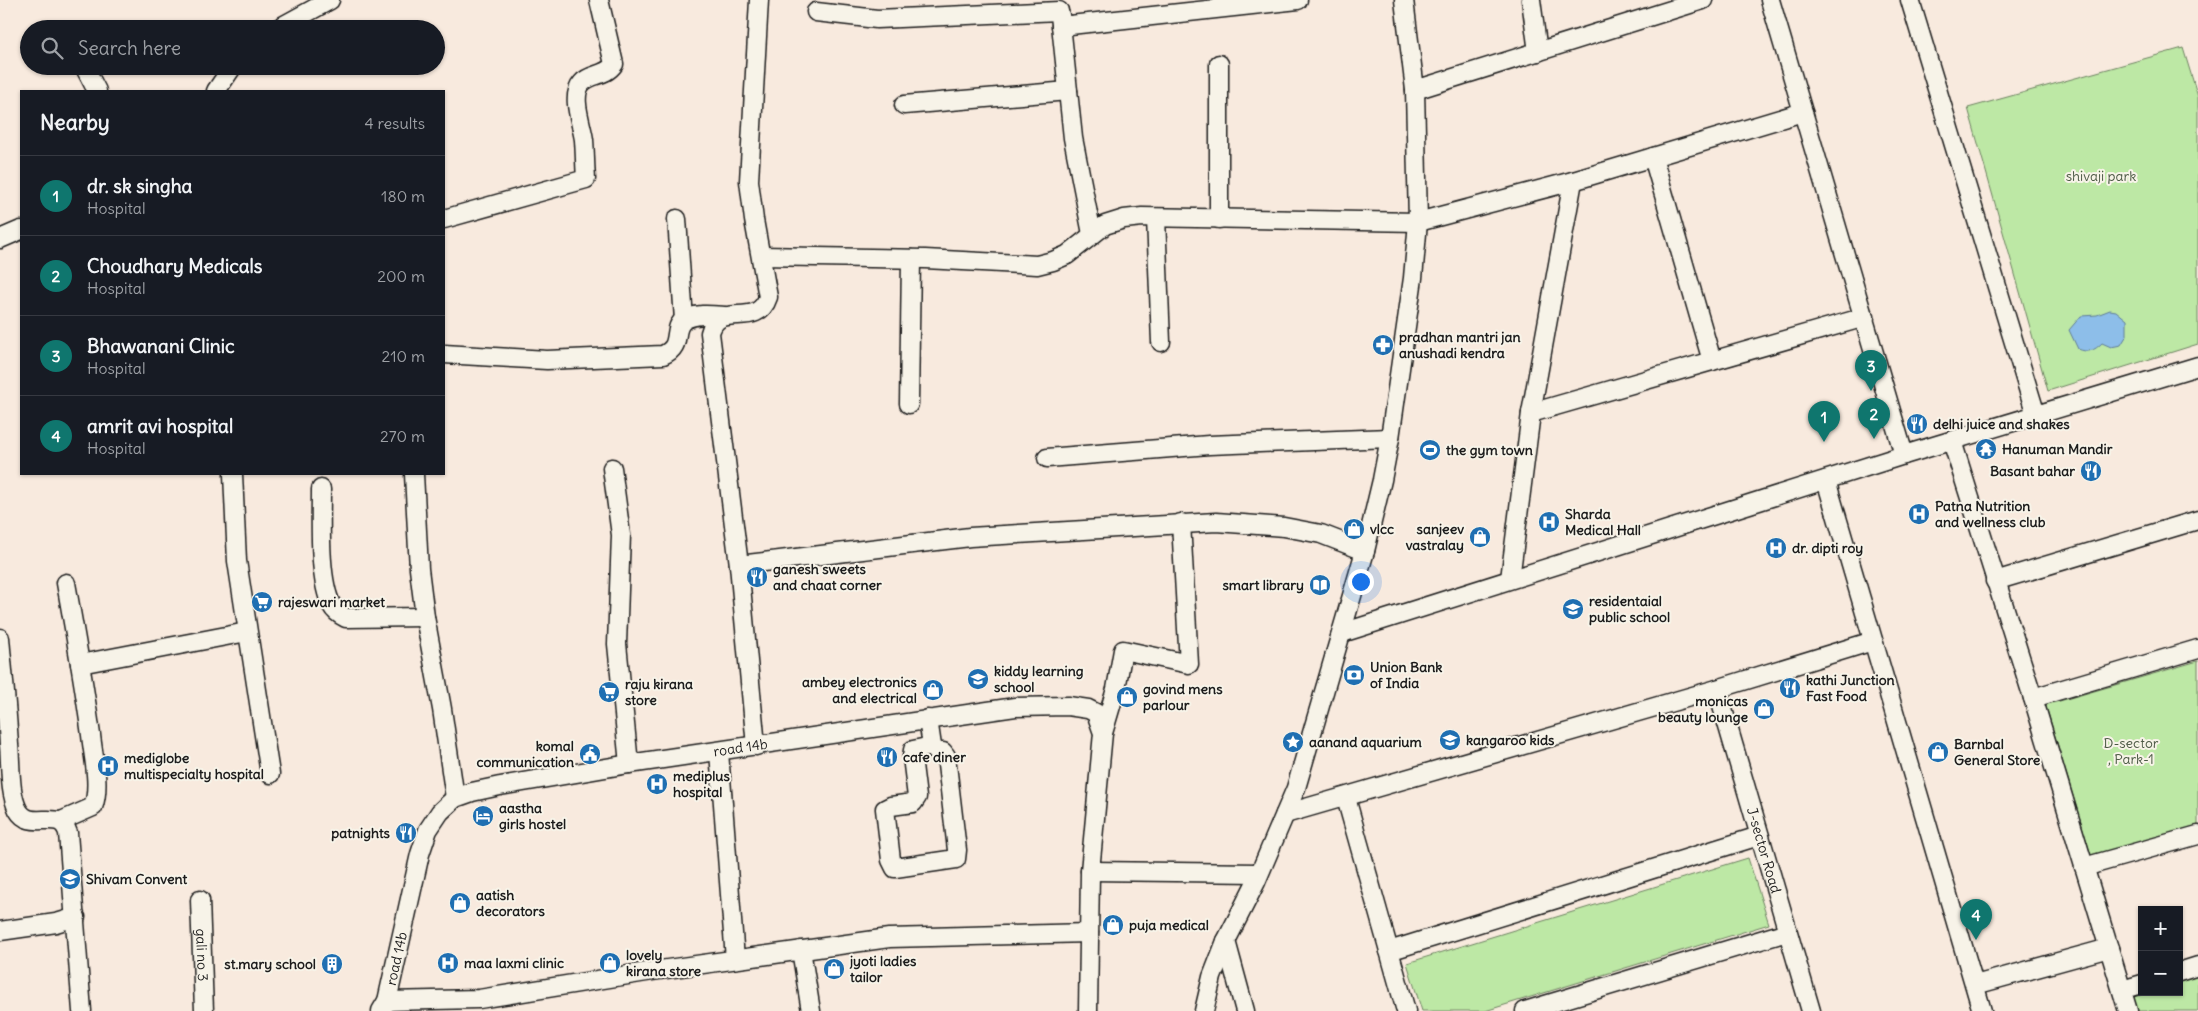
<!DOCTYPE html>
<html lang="en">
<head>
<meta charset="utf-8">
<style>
  :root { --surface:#171b24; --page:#242831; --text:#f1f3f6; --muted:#9ea1a6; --line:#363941; --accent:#0f766e }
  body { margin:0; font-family:Delius,sans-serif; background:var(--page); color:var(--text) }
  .controls { position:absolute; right:15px; bottom:15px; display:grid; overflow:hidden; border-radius:0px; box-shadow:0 1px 4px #0004 }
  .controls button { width:45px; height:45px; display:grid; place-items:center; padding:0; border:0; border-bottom:1px solid var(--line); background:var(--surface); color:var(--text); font:25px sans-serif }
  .you { position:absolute; left:1360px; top:581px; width:18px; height:18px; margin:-12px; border:4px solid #fff; border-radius:50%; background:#1a73e8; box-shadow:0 0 0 8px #1a73e833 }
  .badge { display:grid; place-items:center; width:32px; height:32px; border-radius:50%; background:var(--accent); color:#fff; font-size:16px; font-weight:700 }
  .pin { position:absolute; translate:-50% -41px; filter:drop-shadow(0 1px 2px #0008) }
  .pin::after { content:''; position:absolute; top:26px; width:18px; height:15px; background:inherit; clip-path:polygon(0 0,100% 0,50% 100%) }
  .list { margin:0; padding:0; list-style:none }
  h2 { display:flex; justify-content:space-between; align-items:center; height:65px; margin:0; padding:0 20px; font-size:21px }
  h2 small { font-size:16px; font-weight:400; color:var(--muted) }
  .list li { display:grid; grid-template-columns:32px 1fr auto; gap:15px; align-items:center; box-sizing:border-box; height:80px; padding:0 20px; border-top:1px solid var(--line) }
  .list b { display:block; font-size:19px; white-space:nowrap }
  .list p { margin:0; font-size:16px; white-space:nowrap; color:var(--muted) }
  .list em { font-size:16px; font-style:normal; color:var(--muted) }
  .icon { flex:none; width:28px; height:28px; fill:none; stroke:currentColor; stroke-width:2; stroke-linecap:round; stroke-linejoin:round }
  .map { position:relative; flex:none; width:2198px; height:1011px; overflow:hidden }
  .search { position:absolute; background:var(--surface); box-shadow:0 1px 4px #0004; left:20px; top:20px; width:425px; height:55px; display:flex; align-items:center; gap:12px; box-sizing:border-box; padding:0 18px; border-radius:28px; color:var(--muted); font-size:19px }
  .panel { position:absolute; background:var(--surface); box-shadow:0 1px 4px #0004; left:20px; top:90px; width:425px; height:385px; border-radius:0px }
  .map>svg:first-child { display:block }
</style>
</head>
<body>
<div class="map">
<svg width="2198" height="1011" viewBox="0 0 2198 1011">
  <rect width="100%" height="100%" fill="#f8eade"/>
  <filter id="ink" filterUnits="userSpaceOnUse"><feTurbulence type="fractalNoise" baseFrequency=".02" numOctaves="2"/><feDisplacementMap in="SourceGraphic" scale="10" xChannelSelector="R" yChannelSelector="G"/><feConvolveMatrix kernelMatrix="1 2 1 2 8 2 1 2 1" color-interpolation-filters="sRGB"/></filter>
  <g filter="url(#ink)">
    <g fill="#bde8a5" stroke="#6c8260">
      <polygon points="2183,48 2198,97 2198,344 2048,391 1968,108"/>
      <polygon points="2198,661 2198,828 2092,859 2044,700 2056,702"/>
      <polygon points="1748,858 1769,924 1485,1011 1422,1011 1407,963"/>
      <polygon points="2198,976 2198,1011 2135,1011 2131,997 2147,992 2179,992 2179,982"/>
    </g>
    <path fill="#8dbee9" stroke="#607d97" d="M2110 310 2116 311 2127 320V335L2121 345 2111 347 2102 343C2094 351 2088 353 2078 349L2069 330 2081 316 2097 315Z"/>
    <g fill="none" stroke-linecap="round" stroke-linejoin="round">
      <g stroke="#1c1c1c" stroke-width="21">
        <g id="minor">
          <polyline points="1531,0 1538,52"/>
          <polyline points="1770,0 1904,455"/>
          <polyline points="1910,0 2036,415"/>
          <polyline points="816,12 877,19 1059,11"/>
          <polyline points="1060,15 1073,138 1092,234"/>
          <polyline points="1061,26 1298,0"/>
          <polyline points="277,29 330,0"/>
          <polyline points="1219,64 1219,219"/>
          <polyline points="84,66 97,91"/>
          <polyline points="1415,90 1703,0"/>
          <polyline points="216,91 233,66"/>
          <polyline points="904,105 1068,91"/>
          <polyline points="1653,157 1712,361"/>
          <polyline points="1156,218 1161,342"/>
          <path d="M444 219 586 179C585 166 585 153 584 140 582 124 570 96 582 83 591 73 605 77 614 64L599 0"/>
          <polyline points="677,219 684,320"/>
          <polyline points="0,239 21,230"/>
          <polyline points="762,256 925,259 1037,265 1053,261 1067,255 1105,225 1124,219 1142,217 1418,222 1573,181 1803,112"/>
          <path d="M444 354 547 360 663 355C684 346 671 329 684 320 695 313 712 315 724 316"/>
          <polyline points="909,404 911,259"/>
          <polyline points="1531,413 1865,317"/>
          <polyline points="1952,441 2033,698 2128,1011"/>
          <polyline points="1047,458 1209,445 1390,438"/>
          <polyline points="612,468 621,535 617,644 629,764"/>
          <polyline points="233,474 237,561 270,774"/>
          <polyline points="414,474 419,569 425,617 442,709 455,798"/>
          <polyline points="1826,480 1982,1011"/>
          <path d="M321 489C321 519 318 580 332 606 335 612 340 615 346 618L425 617"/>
          <polyline points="739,565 970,537 1216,522 1284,527 1321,534 1365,551"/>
          <polyline points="1510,579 1531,413 1573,181"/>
          <polyline points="1995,581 2198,520"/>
          <polyline points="1342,633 1904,455 2198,366"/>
          <path d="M0 638C3 673 7 709 9 745 11 765 9 792 18 810 31 833 60 806 68 833L82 1011"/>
          <polyline points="80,664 247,632"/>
          <path id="s1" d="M1717 689 1811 1011"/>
          <polyline points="2033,698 2198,649"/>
          <polyline points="928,719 932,746 937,752 943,752 946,756 957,850 956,859 895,868 891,860 885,809 891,806 913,803 917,797 912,757 913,750 932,746"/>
          <polyline points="1103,733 1116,689 1123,650 1189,664 1181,523"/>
          <path d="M756 746 739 565 710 333C718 299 757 331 768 297L754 220 749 181 759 0"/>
          <polyline points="719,752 735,959"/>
          <polyline points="1346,798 1406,1011"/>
          <polyline points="1285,814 1717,689 1873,641"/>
          <path d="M61 821 93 807C101 786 93 756 91 735 84 684 75 633 66 583"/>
          <polyline points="2084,867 2198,835"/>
          <polyline points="1090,871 1259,873"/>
          <path id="s2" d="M200 900 204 1011"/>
          <polyline points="0,931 56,923 76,917"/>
          <polyline points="1226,941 1245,1011"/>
          <polyline points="801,950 811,1011"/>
          <polyline points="1389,951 1759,836"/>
          <polyline points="2179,972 2198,966"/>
          <polyline points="1975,985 2109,948"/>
          <polyline points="2122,990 2142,984"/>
          <polyline points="387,1001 479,999 653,971 889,938 1089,933"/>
          <path id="s3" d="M381 1011 387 1001 420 854 428 830 440 812 455 798 472 792 500 786 629 764 1015 707 1068 706 1088 709 1096 713 1103 733 1090 871 1088 1011"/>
          <polyline points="1204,1011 1212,977 1226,941 1256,882 1296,788 1365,551 1382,480 1390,438 1413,278 1418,222 1415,90 1404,0"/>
          <polyline points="1525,1011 1787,932"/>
        </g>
      </g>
      <use href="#minor" stroke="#f7f3e8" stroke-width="18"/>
    </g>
  </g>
  <defs>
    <g id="pharmacy-disc" transform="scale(1.125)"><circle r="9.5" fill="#1f6fb2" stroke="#f7f3e8"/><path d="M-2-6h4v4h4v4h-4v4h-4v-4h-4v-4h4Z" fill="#fff"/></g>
    <g id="restaurant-disc" transform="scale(1.125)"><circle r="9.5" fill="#1f6fb2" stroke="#f7f3e8"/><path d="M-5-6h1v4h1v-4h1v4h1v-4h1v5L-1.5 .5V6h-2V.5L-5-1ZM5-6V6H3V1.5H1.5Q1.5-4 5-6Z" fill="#fff"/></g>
    <g id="temple-disc" transform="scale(1.125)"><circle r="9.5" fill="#1f6fb2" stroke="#f7f3e8"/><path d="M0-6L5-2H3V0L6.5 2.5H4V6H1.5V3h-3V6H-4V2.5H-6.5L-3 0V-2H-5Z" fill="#fff"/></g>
    <g id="stadium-disc" transform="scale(1.125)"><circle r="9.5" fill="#1f6fb2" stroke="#f7f3e8"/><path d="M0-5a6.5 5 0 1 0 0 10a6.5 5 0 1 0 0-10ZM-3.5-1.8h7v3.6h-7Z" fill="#fff"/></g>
    <g id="hospital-disc" transform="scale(1.125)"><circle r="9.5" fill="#1f6fb2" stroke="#f7f3e8"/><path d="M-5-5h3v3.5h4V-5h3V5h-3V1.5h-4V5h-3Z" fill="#fff"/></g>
    <g id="shop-disc" transform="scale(1.125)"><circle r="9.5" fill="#1f6fb2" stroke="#f7f3e8"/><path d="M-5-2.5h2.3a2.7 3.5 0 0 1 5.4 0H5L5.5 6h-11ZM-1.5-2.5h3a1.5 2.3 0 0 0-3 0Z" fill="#fff"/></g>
    <g id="library-disc" transform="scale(1.125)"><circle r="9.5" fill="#1f6fb2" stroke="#f7f3e8"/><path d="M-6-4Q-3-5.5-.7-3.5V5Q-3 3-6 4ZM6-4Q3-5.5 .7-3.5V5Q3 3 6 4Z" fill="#fff"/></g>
    <g id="supermarket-disc" transform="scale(1.125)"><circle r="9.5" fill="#1f6fb2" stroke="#f7f3e8"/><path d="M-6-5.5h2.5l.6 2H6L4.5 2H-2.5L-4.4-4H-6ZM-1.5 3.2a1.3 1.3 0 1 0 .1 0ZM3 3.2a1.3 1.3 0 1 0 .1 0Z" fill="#fff"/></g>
    <g id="school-disc" transform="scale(1.125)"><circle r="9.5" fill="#1f6fb2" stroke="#f7f3e8"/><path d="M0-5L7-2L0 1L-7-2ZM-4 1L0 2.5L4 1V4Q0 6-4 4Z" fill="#fff"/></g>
    <g id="bank-disc" transform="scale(1.125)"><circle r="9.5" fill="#1f6fb2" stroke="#f7f3e8"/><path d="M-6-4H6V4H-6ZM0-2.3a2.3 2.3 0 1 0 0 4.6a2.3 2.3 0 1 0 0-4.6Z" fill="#fff"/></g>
    <g id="sight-disc" transform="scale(1.125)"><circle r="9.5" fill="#1f6fb2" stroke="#f7f3e8"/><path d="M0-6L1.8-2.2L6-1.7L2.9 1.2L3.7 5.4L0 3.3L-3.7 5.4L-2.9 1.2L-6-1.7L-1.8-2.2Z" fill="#fff"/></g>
    <g id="civic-disc" transform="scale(1.125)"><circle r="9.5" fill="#1f6fb2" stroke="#f7f3e8"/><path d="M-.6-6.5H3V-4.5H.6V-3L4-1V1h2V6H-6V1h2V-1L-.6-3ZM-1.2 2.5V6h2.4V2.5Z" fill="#fff"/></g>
    <g id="hotel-disc" transform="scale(1.125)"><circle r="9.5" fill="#1f6fb2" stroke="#f7f3e8"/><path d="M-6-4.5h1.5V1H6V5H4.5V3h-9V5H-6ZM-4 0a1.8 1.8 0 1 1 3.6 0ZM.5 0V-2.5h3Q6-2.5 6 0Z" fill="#fff"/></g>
    <g id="building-disc" transform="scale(1.125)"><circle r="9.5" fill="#1f6fb2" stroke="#f7f3e8"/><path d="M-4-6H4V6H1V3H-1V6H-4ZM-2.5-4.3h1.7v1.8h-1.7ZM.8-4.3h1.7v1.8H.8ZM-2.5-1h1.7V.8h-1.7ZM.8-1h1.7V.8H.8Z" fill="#fff"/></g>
  </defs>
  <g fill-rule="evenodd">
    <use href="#pharmacy-disc" x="1383" y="345"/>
    <use href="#restaurant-disc" x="1917" y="424"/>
    <use href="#temple-disc" x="1986" y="449"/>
    <use href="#stadium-disc" x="1430" y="450"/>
    <use href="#restaurant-disc" x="2091" y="471"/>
    <use href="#hospital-disc" x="1919" y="514"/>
    <use href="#hospital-disc" x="1549" y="522"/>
    <use href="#shop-disc" x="1354" y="529"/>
    <use href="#shop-disc" x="1480" y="537"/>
    <use href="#hospital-disc" x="1776" y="548"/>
    <use href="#restaurant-disc" x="757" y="577"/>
    <use href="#library-disc" x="1320" y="585"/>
    <use href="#supermarket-disc" x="262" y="602"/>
    <use href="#school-disc" x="1573" y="609"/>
    <use href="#bank-disc" x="1354" y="675"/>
    <use href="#school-disc" x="978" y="679"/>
    <use href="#restaurant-disc" x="1790" y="688"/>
    <use href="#shop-disc" x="933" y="690"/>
    <use href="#supermarket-disc" x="609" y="692"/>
    <use href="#shop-disc" x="1127" y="697"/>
    <use href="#shop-disc" x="1764" y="709"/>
    <use href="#school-disc" x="1450" y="740"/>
    <use href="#sight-disc" x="1293" y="742"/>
    <use href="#shop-disc" x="1938" y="752"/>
    <use href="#civic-disc" x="590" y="754"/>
    <use href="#restaurant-disc" x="887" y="757"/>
    <use href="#hospital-disc" x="108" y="766"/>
    <use href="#hospital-disc" x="657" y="784"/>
    <use href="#hotel-disc" x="483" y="816"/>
    <use href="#restaurant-disc" x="406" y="833"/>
    <use href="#school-disc" x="70" y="879"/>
    <use href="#shop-disc" x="460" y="903"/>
    <use href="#shop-disc" x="1113" y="925"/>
    <use href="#hospital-disc" x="448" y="963"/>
    <use href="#shop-disc" x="610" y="963"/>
    <use href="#building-disc" x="332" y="964"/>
    <use href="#shop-disc" x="834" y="969"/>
  </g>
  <g text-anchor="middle" stroke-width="4" stroke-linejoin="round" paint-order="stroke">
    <g font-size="14" fill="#4c5945" stroke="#f7f3e8">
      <text x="2101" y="181">shivaji park</text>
      <text x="2131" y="748">D-sector<tspan x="2131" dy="16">, Park-1</tspan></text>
    </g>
    <g font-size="14" font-weight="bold" fill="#1c1c1c" stroke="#f7f3e8" text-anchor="start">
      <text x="1399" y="342">pradhan mantri jan<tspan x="1399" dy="16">anushadi kendra</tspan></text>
      <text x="1933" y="429">delhi juice and shakes</text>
      <text x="2002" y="454">Hanuman Mandir</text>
      <text x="1446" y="455">the gym town</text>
      <text x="2075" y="476" text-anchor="end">Basant bahar</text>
      <text x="1935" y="511">Patna Nutrition<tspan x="1935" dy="16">and wellness club</tspan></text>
      <text x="1565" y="519">Sharda<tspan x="1565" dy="16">Medical Hall</tspan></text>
      <text x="1370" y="534">vlcc</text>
      <text x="1464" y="534" text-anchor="end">sanjeev<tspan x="1464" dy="16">vastralay</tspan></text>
      <text x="1792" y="553">dr. dipti roy</text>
      <text x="773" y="574">ganesh sweets<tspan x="773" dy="16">and chaat corner</tspan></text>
      <text x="1304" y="590" text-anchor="end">smart library</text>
      <text x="1589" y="606">residentaial<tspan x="1589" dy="16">public school</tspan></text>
      <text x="278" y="607">rajeswari market</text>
      <text x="1370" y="672">Union Bank<tspan x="1370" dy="16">of India</tspan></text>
      <text x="994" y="676">kiddy learning<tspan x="994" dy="16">school</tspan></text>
      <text x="1806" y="685">kathi Junction<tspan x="1806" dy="16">Fast Food</tspan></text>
      <text x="917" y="687" text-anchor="end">ambey electronics<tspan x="917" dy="16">and electrical</tspan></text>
      <text x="625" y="689">raju kirana<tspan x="625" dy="16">store</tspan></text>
      <text x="1143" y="694">govind mens<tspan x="1143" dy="16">parlour</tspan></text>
      <text x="1748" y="706" text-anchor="end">monicas<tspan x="1748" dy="16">beauty lounge</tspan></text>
      <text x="1466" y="745">kangaroo kids</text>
      <text x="1309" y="747">aanand aquarium</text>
      <text x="1954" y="749">Barnbal<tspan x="1954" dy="16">General Store</tspan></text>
      <text x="574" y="751" text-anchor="end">komal<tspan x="574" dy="16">communication</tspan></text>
      <text x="903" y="762">cafe diner</text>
      <text x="124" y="763">mediglobe<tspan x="124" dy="16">multispecialty hospital</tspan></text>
      <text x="673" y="781">mediplus<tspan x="673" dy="16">hospital</tspan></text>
      <text x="499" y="813">aastha<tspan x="499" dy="16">girls hostel</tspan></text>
      <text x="390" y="838" text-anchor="end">patnights</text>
      <text x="86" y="884">Shivam Convent</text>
      <text x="476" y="900">aatish<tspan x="476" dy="16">decorators</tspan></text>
      <text x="1129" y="930">puja medical</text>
      <text x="626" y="960">lovely<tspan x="626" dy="16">kirana store</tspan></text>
      <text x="850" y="966">jyoti ladies<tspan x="850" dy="16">tailor</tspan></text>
      <text x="464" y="968">maa laxmi clinic</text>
      <text x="316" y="969" text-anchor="end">st.mary school</text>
    </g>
    <g font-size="14" fill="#1c1c1c" stroke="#f7f3e8">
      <text dy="5" stroke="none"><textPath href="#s3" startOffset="520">road 14b</textPath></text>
      <text dy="5" stroke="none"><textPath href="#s1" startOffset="168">J-sector Road</textPath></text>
      <text dy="5" stroke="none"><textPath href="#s2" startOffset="55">gali no 3</textPath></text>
      <text dy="5" stroke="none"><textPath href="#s3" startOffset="55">road 14b</textPath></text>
    </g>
  </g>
</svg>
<div class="controls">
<button>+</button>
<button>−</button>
</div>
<div class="you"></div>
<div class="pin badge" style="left:1824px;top:442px">1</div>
<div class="pin badge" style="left:1874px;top:439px">2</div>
<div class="pin badge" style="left:1871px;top:391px">3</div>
<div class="pin badge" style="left:1976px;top:940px">4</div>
<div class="search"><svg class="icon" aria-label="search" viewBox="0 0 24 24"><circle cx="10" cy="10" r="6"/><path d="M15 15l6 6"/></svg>Search here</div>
<section class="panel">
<h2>Nearby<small>4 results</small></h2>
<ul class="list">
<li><span class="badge">1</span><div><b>dr. sk singha</b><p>Hospital</p></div><em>180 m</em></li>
<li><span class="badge">2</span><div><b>Choudhary Medicals</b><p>Hospital</p></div><em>200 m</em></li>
<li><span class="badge">3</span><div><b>Bhawanani Clinic</b><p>Hospital</p></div><em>210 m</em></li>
<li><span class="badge">4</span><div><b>amrit avi hospital</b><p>Hospital</p></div><em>270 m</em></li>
</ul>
</section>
</div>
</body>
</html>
